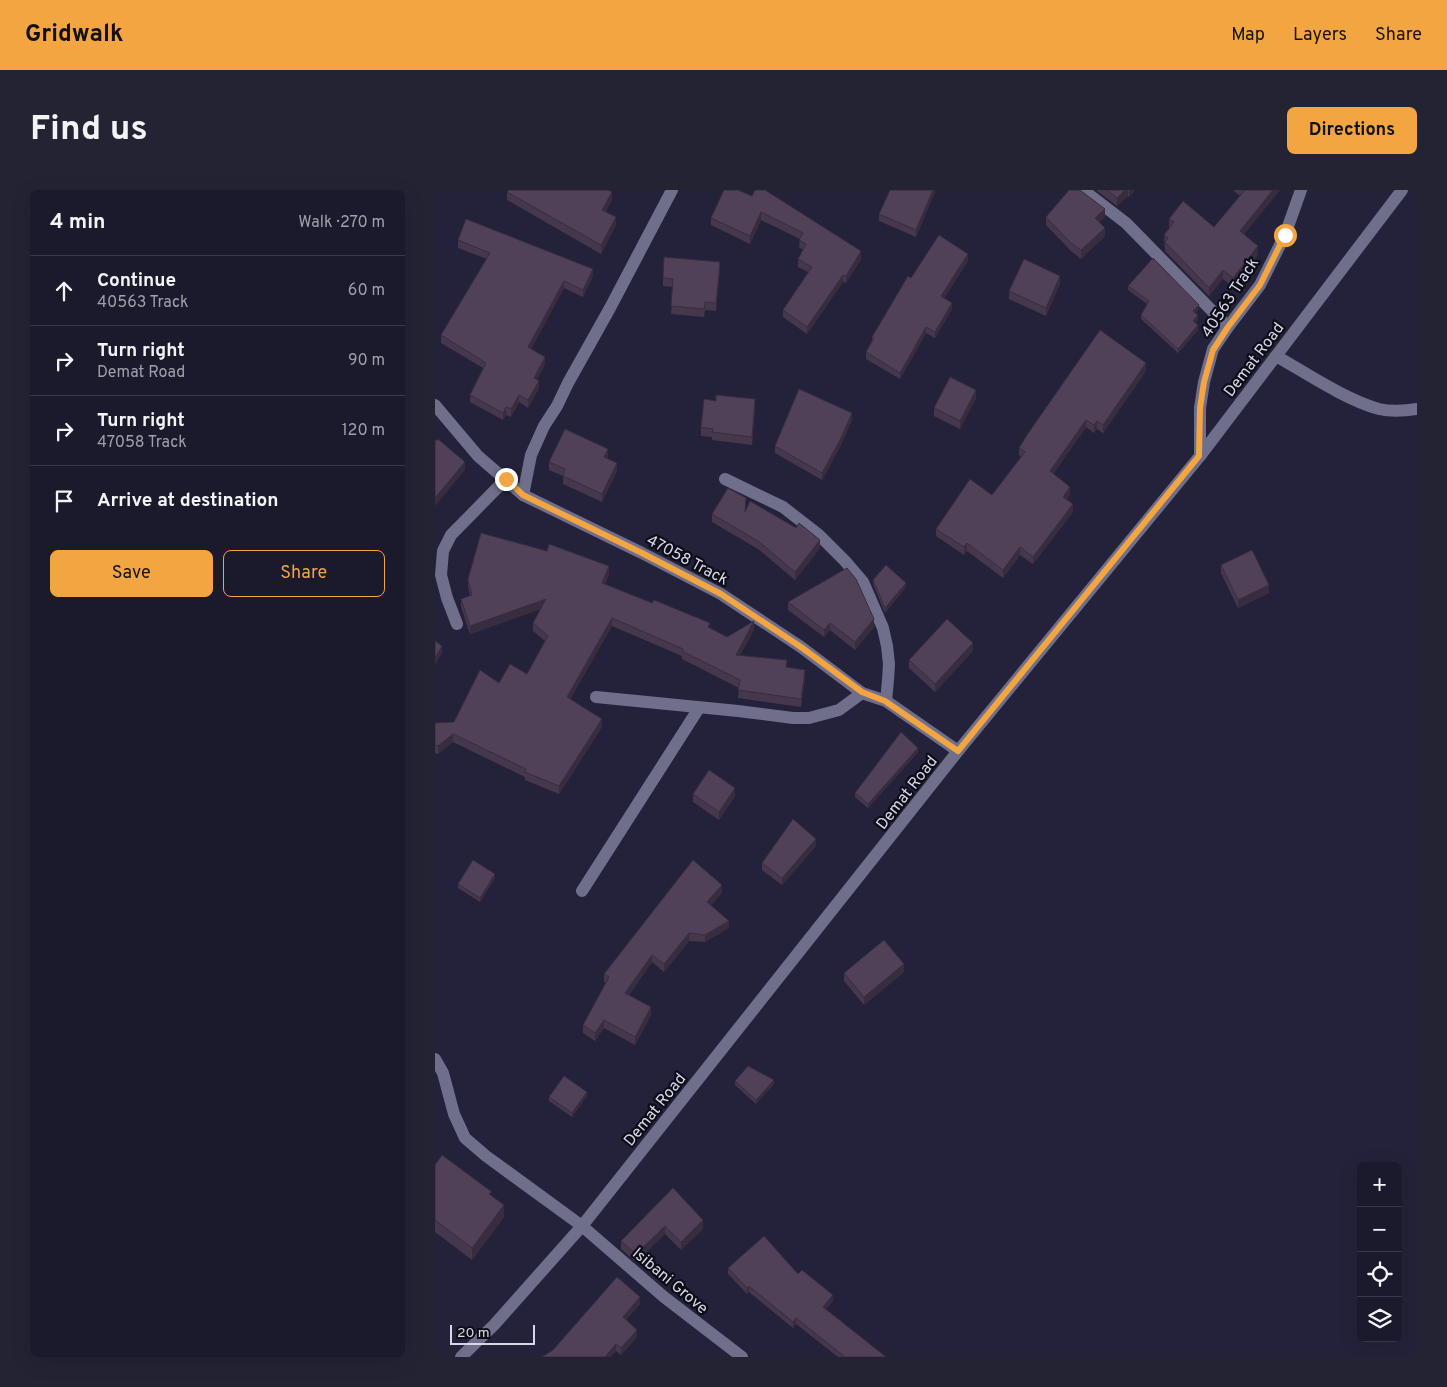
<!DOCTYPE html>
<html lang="en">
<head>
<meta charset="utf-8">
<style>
  :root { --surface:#1a1a2c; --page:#232334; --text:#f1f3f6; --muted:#9fa1a9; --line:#383848; --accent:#f2a540 }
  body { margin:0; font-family:Overpass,sans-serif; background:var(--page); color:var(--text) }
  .controls { position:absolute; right:15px; bottom:15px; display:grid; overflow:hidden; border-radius:8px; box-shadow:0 5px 20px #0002 }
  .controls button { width:45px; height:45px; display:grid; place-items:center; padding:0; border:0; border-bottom:1px solid var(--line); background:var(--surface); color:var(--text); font:25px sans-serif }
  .scale { position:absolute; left:15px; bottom:12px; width:85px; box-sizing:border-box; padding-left:5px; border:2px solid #d7d7e8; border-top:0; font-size:14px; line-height:18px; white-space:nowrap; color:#d7d7e8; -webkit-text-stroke:4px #0d0d18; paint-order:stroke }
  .stop { position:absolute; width:15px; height:15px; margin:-11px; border:4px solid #f2a540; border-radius:50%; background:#fff }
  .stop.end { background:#f2a540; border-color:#fff; box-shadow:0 1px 5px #0008 }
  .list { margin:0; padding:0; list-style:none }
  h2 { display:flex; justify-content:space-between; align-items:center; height:65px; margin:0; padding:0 20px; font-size:21px }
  h2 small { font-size:16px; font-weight:400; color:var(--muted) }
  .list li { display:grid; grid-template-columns:32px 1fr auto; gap:15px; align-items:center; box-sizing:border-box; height:70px; padding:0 20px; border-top:1px solid var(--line) }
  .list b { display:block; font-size:19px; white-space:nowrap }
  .list p { margin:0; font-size:16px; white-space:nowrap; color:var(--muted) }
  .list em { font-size:16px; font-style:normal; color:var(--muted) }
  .actions { display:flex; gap:10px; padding:15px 20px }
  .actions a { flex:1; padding:11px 0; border:1px solid var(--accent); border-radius:8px; text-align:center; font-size:18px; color:var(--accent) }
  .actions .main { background:var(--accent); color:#111 }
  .icon { flex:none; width:28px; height:28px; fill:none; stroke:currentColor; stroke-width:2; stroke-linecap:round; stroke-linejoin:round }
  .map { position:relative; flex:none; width:982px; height:1167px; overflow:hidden; border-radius:8px }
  header { display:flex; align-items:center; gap:30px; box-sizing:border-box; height:70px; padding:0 25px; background:var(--accent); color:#111 }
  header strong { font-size:24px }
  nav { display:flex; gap:28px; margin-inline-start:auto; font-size:18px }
  .intro { display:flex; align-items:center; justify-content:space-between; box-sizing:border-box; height:120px; padding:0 30px }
  h1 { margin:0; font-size:35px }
  .button { padding:12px 22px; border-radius:8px; background:var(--accent); color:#111; font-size:18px; font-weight:700 }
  main { display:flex; gap:30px; padding:0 30px }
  aside { flex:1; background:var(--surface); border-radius:8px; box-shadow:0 5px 20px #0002 }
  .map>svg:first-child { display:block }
</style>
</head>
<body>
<header>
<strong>Gridwalk</strong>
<nav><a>Map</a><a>Layers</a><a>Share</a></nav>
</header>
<div class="intro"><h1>Find us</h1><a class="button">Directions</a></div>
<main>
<aside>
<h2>4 min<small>Walk · 270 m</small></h2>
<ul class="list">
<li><svg class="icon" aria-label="ahead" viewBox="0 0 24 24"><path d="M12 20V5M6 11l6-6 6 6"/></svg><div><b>Continue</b><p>40563 Track</p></div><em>60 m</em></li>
<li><svg class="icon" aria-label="right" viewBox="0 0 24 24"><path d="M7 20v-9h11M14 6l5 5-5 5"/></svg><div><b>Turn right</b><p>Demat Road</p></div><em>90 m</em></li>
<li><svg class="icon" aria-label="right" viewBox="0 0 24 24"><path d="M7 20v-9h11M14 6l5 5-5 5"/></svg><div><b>Turn right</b><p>47058 Track</p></div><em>120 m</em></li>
<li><svg class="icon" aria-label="arrive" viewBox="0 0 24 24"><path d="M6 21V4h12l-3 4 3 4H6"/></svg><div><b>Arrive at destination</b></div></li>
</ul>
<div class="actions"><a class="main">Save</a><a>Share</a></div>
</aside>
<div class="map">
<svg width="982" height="1167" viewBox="0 0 982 1167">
  <rect width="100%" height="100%" fill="#23223a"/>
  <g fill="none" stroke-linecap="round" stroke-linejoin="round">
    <g stroke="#6f6f8c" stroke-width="12">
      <path d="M841 166C871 183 911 210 944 219 957 222 969 221 982 219"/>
      <polyline points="22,434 12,408 6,385 8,361 16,345 71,289"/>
      <polyline points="147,701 264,518"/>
      <polyline points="0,869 8,883 19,924 30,948 51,966 147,1036"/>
    </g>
    <g stroke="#6f6f8c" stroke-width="12">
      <polyline points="648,0 691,33 793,137"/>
      <polyline points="0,215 43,266 88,305 207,363 286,404 366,457 427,503 451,511 523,561"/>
      <polyline points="765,266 765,218 769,192 778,159 793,137 825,95 850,45 866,0"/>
      <polyline points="290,289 348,317 384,345 410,371 428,392 448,438 452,456 454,474 453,490 451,511"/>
      <polyline points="88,305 96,265 109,236 122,216 133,193 175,118 237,0"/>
      <polyline points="161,507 303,521 358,528 374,528 404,520 427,503"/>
      <polyline points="147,1036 229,1107 307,1167"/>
    </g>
    <polyline stroke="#6f6f8c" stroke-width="12" points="26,1167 59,1135 147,1036 523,561 765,266 967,0"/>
  </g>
  <g fill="#45374c">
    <polygon points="289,0 426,69 411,93 408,92 372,144 348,127 348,120 373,82 363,77 363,69 368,60 364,57 365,49 326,30 315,54 276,35 276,28"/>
    <polygon points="500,0 500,2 481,47 444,31 444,24"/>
    <polygon points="661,0 700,0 694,7 693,6 682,16"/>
    <polygon points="798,0 845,0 809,44 823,65 798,97 788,89 774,106 730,61 729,45 735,38 734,37 734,29 779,37 805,6"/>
    <polygon points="72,2 177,10 171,21 181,35 166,64 72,10"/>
    <polygon points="611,27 670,27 664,32 670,46 646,69 636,61 611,35"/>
    <polygon points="23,50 158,86 148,107 129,98 96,159 110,174 102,190 104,198 93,218 84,212 76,227 71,225 68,230 35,212 35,205 48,178 6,153 6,145 52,69 23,58"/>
    <polygon points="533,71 509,108 517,119 500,148 491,143 465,189 431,169 431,162 437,151 437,147 476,88"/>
    <polygon points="285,80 281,121 270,120 269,127 236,124 238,97 228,96 228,88"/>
    <polygon points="625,94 611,126 574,109 574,101"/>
    <polygon points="693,96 764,119 760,123 763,129 760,133 763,140 743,163 706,129 706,125 712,114 693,100"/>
    <polygon points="711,181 668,243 662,239 659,243 651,237 618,284 635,304 632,309 638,322 598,374 585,365 568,388 532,361 529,365 501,346 501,339 557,305 586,267 584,265 584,258"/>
    <polygon points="541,208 525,239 499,226 499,218"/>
    <polygon points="320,217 317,255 277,250 277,247 266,246 266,237"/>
    <polygon points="417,230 405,257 387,290 340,263 340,256"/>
    <polygon points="173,267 172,269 182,281 167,312 128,294 128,286 114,280 114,272"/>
    <polygon points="311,320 385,358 360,390 323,359 277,332 277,324"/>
    <polygon points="786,375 834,403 803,418 786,383"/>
    <polygon points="174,384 170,394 275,438 292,447 319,440 305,465 352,478 370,488 366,517 303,508 304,498 247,469 247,466 177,436 135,509 167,537 124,604 90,590 90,587 18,552 3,564 0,563 0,533 19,532 64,493 92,484 110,451 98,441 98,433 106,419 35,444 26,417 26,409 35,405 33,397 33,389"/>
    <polygon points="438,390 471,397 450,423 438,394"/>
    <polygon points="353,412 439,437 420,460 395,440 389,447 353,420"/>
    <polygon points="538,461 500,502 474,478 474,470"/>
    <polygon points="483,562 433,618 420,607 420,603"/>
    <polygon points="258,604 300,606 284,630 258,612"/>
    <polygon points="381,656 347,695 327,680 327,673"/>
    <polygon points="60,688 45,712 23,698 23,694"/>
    <polygon points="287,703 276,715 294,738 270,752 254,751 229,782 217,772 194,805 216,825 200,855 169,838 160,851 148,843 148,835 171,793 169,792 169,784"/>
    <polygon points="469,782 429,815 409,791 409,783"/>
    <polygon points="300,891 339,894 321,914 300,895"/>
    <polygon points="152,906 137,927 114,911 114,907"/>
    <polygon points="0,975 57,1006 69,1027 37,1070 0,1042"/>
    <polygon points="238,998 268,1039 246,1060 230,1044 201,1072 186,1059 186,1051"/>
    <polygon points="293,1078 363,1084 398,1111 391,1119 451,1167 403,1167 361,1134 358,1138 314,1102 312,1104 293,1084"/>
    <polygon points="205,1114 191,1130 202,1147 186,1165 181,1161 107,1167"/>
  </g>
  <g fill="#382d3e">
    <polygon points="498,0 500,0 500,2 481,47 481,40"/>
    <polygon points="690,0 693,0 693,6 682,16 682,8"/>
    <polygon points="694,0 700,0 694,7"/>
    <polygon points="838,0 845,0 805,49 805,41"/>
    <polygon points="177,2 177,10 167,28 167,20"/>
    <polygon points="670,19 670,27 660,36 660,28"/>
    <polygon points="326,22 326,30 315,54 315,46"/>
    <polygon points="181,27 181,35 166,64 166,55"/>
    <polygon points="670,38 670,46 646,69 646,60"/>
    <polygon points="823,56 823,65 798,97 798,88"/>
    <polygon points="426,61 426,69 411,93 411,86"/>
    <polygon points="533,64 533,71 506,112 506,106"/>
    <polygon points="285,72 285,80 281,121 281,113"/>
    <polygon points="158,79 158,86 148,107 148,100"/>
    <polygon points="788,80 788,89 774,106 774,98"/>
    <polygon points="408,85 408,92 372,144 372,137"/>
    <polygon points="625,86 625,94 611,126 611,118"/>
    <polygon points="129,91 129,98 93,165 93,157"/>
    <polygon points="517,113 517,119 500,148 500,142"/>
    <polygon points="764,115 764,119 758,125 758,121"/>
    <polygon points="763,125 763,129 758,135 758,131"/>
    <polygon points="763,135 763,140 743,163 743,159"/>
    <polygon points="491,137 491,143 465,189 465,183"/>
    <polygon points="110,167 110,174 99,195 99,188"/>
    <polygon points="711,173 711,181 668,243 668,235"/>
    <polygon points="104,191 104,198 93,218 93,210"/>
    <polygon points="541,200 541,208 525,239 525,231"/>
    <polygon points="84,205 84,212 76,227 76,219"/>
    <polygon points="320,209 320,217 317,255 317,247"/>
    <polygon points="71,217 71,225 68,230 68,223"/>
    <polygon points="417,223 417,230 405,257 387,290 387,283"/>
    <polygon points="651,230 651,237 615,289 615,281"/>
    <polygon points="662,231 662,239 659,243 659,235"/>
    <polygon points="173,259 173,267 169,275 169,267"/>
    <polygon points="30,272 30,280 0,316 0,308"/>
    <polygon points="182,273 182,281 167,312 167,304"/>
    <polygon points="635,297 635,304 628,314 628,307"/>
    <polygon points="638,314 638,322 598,374 598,367"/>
    <polygon points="385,350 385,358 360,390 360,382"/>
    <polygon points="532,353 532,361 529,365 529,357"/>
    <polygon points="585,357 585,365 568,388 568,380"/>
    <polygon points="174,376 174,384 167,401 167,393"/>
    <polygon points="471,393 471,397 450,423 450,418"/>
    <polygon points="834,395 834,403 803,418 803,410"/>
    <polygon points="111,409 111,417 35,444 35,436"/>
    <polygon points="177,428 177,436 132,515 132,507"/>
    <polygon points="439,429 439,437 420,460 420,452"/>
    <polygon points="319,431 319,440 301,473 301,465"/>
    <polygon points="395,433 395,440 389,447 389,440"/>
    <polygon points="538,453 538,461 500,502 500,494"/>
    <polygon points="7,456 7,463 0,475 0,468"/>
    <polygon points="370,480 370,488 366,517 366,509"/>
    <polygon points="167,529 167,537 124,604 124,596"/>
    <polygon points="18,544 18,552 3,564 3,556"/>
    <polygon points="483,558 483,562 433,618 433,614"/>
    <polygon points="300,598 300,606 284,630 284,622"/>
    <polygon points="381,649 381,656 347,695 347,688"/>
    <polygon points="60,684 60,688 45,712 45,708"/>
    <polygon points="287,695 287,703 272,720 272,712"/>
    <polygon points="294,731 294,738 270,752 270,745"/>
    <polygon points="254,743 254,751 229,782 229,774"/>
    <polygon points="217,765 217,772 190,810 190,803"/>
    <polygon points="469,774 469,782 429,815 429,807"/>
    <polygon points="216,817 216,825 200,855 200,847"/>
    <polygon points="169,830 169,838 160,851 160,843"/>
    <polygon points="339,890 339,894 321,914 321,910"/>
    <polygon points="152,902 152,906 137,927 137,923"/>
    <polygon points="69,1015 69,1027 37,1070 37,1058"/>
    <polygon points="268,1030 268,1039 246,1060 246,1052"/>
    <polygon points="230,1036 230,1044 201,1072 201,1064"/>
    <polygon points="314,1096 314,1102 312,1104 312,1098"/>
    <polygon points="398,1105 398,1111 388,1122 388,1117"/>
    <polygon points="205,1107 205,1114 188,1134 188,1127"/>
    <polygon points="361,1128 361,1134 358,1138 358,1132"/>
    <polygon points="202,1140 202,1147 186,1165 186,1158"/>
    <polygon points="181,1154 181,1161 176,1167 170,1167"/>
  </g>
  <g fill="#504058" stroke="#382d3e">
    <polygon points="74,0 173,0 177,2 167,20 181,27 166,55 72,2"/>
    <polygon points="289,0 303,0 317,6 320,0 330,0 426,61 411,86 408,85 372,137 348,120 377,77 363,69 371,54 364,50 368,43 326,22 315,46 276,28"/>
    <polygon points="455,0 498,0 481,40 444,24"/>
    <polygon points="634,0 645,0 670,19 660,28 670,38 646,60 636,53 611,27"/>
    <polygon points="672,0 690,0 682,8"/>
    <polygon points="808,0 838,0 805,41 823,56 798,88 788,80 774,98 730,52 733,48 729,45 739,32 734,29 748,11 779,37 809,1"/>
    <polygon points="31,29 158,79 148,100 129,91 93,157 110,167 99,188 104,191 93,210 84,205 76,219 71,217 68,223 35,205 51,173 6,145 55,63 23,50"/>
    <polygon points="504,45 533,64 506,106 517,113 500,142 491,137 465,183 431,162 439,148 437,147 473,86 476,88"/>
    <polygon points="229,67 285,72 281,113 270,112 269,119 236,116 238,89 228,88"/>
    <polygon points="718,68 764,115 758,121 763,125 758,131 763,135 743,159 706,125 714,111 693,96"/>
    <polygon points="589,69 625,86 611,118 574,101"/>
    <polygon points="665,140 711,173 668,235 662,231 659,235 651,230 615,281 635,297 628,307 638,314 598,367 585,357 568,380 532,353 529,357 501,339 535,289 557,305 590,262 584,258 592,245"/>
    <polygon points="515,187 541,200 525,231 499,218"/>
    <polygon points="364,199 417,223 405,250 387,283 340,256"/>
    <polygon points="281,205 320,209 317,247 277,242 278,239 266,237 269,209 281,211"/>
    <polygon points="130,239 173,259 169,267 182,273 167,304 128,286 130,279 114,272"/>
    <polygon points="3,249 30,272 0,308 0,250 1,251"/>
    <polygon points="293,298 311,308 310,322 315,311 361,338 364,333 385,350 360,382 323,351 277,324"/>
    <polygon points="46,343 112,361 114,354 174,376 167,393 217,413 219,410 275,433 273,437 292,447 319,431 301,465 352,470 351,477 370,480 366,509 303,500 305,490 247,461 248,459 177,428 132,507 167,529 124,596 90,582 91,579 18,544 3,556 0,555 0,533 19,532 45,480 64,493 75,474 92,484 113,446 98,433 111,409 35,436 26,409 37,405 33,389"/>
    <polygon points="817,360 834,395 803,410 786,375"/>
    <polygon points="451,375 471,393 450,418 438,390"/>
    <polygon points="412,378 421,389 439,429 420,452 395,433 389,440 353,412"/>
    <polygon points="512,429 538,453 500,494 474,470"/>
    <polygon points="0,451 7,456 0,468"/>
    <polygon points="466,542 483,558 433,614 420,603"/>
    <polygon points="274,580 300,598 284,622 258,604"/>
    <polygon points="358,629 381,649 347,688 327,673"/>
    <polygon points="38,670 60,684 45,708 23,694"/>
    <polygon points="258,670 287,695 272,712 294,731 270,745 254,743 229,774 217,765 190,803 216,817 200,847 169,830 160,843 148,835 174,787 169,784"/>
    <polygon points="449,750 469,774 429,807 409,783"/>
    <polygon points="313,876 339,890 321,910 300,891"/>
    <polygon points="129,886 152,902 137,923 114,907"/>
    <polygon points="7,965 57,1002 54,1004 69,1015 37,1058 0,1030 0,975"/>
    <polygon points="238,998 268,1030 246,1052 230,1036 201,1064 186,1051"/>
    <polygon points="329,1046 363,1084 367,1080 398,1105 388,1117 451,1167 410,1167 361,1128 358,1132 314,1096 312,1098 293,1078"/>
    <polygon points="182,1087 205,1107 188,1127 202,1140 186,1158 181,1154 170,1167 107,1167 118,1160"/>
  </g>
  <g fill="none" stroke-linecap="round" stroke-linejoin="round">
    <polyline stroke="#f2a540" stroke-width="6" points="71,289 88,305 207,363 286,404 366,457 427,502 450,511 523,561 764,266 765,218 769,192 778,160 793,137 825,95 850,45"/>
  </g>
  <g text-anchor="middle" stroke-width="4.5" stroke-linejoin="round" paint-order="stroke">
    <g font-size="16" fill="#d7d7e8" stroke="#0d0d18">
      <text transform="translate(794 107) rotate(-57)" y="6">40563 Track</text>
      <text transform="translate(818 169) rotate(-53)" y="6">Demat Road</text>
      <text transform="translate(253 369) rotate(28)" y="6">47058 Track</text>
      <text transform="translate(471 602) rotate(-52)" y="6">Demat Road</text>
      <text transform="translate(219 919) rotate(-51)" y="6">Demat Road</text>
      <text transform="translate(236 1090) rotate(40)" y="6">Isibani Grove</text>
    </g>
  </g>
</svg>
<div class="controls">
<button>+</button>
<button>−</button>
<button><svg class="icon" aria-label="locate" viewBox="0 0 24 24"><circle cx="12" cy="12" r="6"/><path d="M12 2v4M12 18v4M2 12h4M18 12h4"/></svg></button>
<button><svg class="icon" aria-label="layers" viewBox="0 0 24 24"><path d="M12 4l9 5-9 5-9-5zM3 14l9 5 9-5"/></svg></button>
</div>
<div class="scale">20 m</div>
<div class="stop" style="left:850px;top:45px"></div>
<div class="stop end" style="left:71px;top:289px"></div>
</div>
</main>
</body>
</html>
